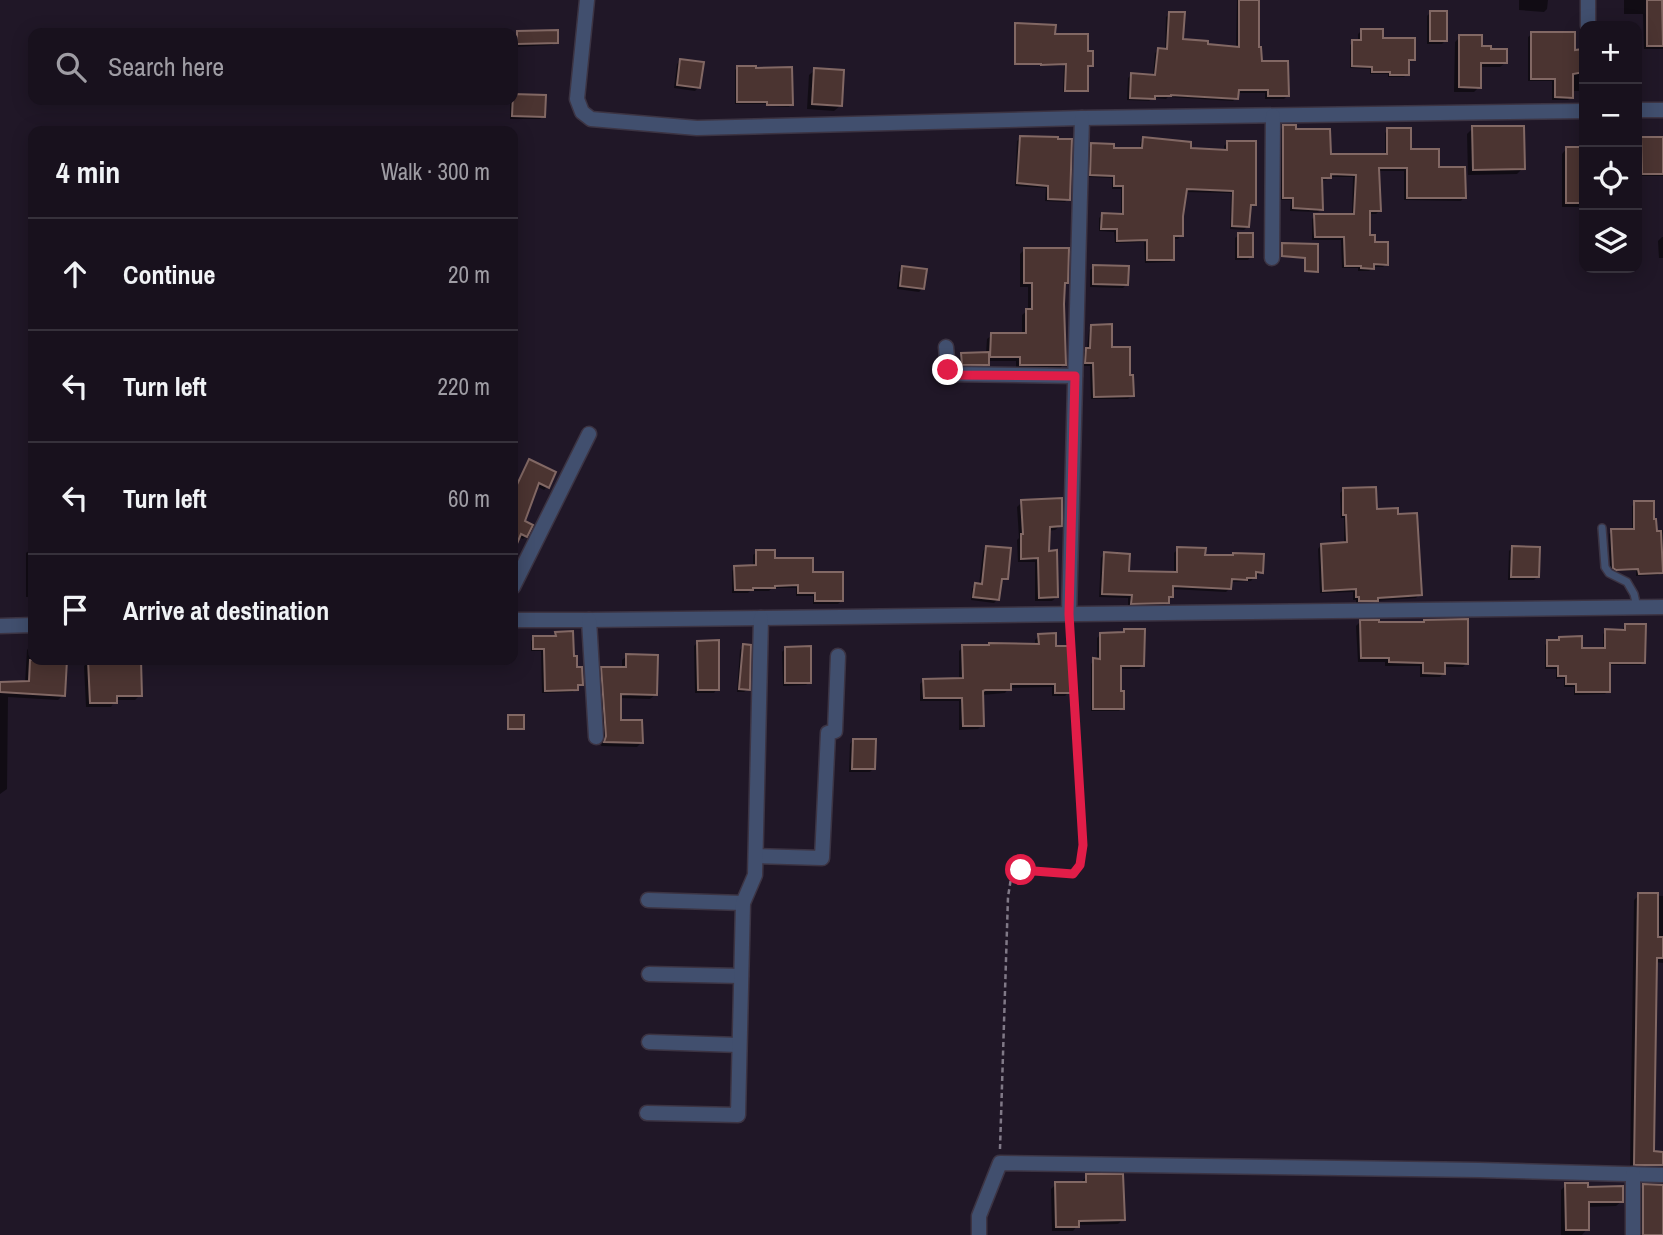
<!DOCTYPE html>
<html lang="en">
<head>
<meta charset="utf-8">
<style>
  :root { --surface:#18111d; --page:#251f2a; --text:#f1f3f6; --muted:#9f9da4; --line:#36313b }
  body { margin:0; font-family:"Archivo Narrow",sans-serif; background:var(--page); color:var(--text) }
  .controls { position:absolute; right:21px; top:21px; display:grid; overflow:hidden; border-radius:14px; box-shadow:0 4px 18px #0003 }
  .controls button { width:63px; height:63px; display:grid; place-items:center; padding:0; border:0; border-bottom:2px solid var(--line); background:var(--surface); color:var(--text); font:35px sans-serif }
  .stop { position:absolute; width:21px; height:21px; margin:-16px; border:5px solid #e11d48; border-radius:50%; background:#fff }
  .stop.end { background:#e11d48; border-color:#fff; box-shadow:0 2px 7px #0008 }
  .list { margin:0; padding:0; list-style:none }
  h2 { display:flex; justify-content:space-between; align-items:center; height:91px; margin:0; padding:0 28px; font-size:30px }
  h2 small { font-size:23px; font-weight:400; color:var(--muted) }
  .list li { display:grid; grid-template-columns:46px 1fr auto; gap:21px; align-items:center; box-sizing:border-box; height:112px; padding:0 28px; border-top:2px solid var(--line) }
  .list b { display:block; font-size:26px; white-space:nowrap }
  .list em { font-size:23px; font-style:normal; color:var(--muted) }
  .icon { flex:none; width:38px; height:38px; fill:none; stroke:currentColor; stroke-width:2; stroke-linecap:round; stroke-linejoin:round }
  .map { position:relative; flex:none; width:1663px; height:1235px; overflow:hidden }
  .search { position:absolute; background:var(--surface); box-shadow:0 4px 18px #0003; left:28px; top:28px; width:490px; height:77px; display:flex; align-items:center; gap:18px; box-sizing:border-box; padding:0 24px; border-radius:14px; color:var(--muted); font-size:26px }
  .panel { position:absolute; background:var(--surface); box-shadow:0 4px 18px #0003; left:28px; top:126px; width:490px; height:539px; border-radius:14px }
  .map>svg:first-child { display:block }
</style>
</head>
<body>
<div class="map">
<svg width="1663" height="1235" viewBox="0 0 1663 1235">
  <rect width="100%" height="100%" fill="#201727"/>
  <g fill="#0007">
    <polygon points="1237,0 1257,0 1257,49 1260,62 1287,96 1284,99 1265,99 1265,93 1237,93 1236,98 1233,101 1168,97 1166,99 1153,98 1149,101 1127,100 1128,78 1132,74 1153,76 1155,53 1158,50 1165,50 1166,17 1170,13 1181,41 1206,46 1236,49"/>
    <polygon points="1519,0 1548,0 1547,9 1544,12 1519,10"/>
    <polygon points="1624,0 1663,0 1663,49 1644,49 1643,14 1624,14"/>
    <polygon points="1431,12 1445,41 1442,44 1427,44 1427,16"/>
    <polygon points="1016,25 1053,36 1086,53 1091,65 1086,67 1086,90 1084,92 1063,92 1064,65 1040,66 1040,65 1014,65 1014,27"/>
    <polygon points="1361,31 1381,39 1413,59 1410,62 1407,62 1407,74 1404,77 1388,77 1388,74 1370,74 1370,69 1350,68 1350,45 1353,42 1358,42 1358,34"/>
    <polygon points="518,33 556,42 552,45 514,47 514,36"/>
    <polygon points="1532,34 1574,49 1584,49 1584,91 1571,91 1571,97 1568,100 1552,100 1552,81 1528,81 1528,37"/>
    <polygon points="1460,37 1506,62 1500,67 1480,67 1479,87 1474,92 1454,92 1455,42"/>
    <polygon points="681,60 698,88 695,91 674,88 677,64"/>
    <polygon points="737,68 791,104 789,107 766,106 766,104 735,104 735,70"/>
    <polygon points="815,70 840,106 834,111 807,109 809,75"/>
    <polygon points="513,96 544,116 540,119 510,119 510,100 513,100"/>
    <polygon points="1283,127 1294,131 1329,156 1385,156 1385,133 1388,130 1409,151 1438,168 1464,197 1461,201 1404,200 1404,171 1377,171 1379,211 1376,214 1368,214 1368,237 1386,264 1383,267 1374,267 1369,271 1358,271 1358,268 1342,268 1341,240 1312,240 1312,219 1315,216 1352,216 1353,177 1329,177 1326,180 1320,181 1321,209 1318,212 1290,211 1291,200 1281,200 1280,130"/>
    <polygon points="1473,128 1523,168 1517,174 1468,175 1467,134"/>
    <polygon points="1020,138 1068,199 1065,202 1045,201 1046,188 1015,186 1017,141"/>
    <polygon points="1143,139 1189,150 1224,151 1224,146 1227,143 1254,205 1251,208 1248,226 1244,230 1230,229 1231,193 1184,192 1181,235 1178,239 1173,239 1173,259 1170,262 1145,263 1144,242 1115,243 1114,232 1099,231 1099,218 1102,215 1121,216 1121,189 1112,189 1112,178 1088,177 1088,148 1092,145 1112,149 1140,150 1140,142"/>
    <polygon points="1642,139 1663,139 1663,176 1639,176 1639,142"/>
    <polygon points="1567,148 1584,148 1584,207 1562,207 1562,154"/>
    <polygon points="1239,235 1251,256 1248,260 1235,260 1235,238"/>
    <polygon points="1662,237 1663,237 1663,258 1659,258 1658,241"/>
    <polygon points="1025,249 1066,282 1063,285 1064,364 1059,369 1016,370 1016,361 987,361 987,364 984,367 959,367 959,358 962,355 986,354 987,339 992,335 1022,335 1022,315 1028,310 1028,287 1020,287 1020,254"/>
    <polygon points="1094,267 1127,284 1123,288 1090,287 1090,270"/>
    <polygon points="903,268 923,288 919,292 897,289 899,272"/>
    <polygon points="1092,326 1111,349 1128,377 1132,395 1128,399 1091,399 1090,366 1082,366 1083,353 1087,349 1089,330"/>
    <polygon points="529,461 547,487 544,490 536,486 523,522 526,536 523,539 518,537 513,546 513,490"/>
    <polygon points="1343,490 1375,511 1420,594 1416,598 1375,601 1373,603 1356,604 1356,600 1353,600 1353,592 1320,593 1318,549 1321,545 1344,544 1344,518 1341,518 1340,493"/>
    <polygon points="1022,502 1060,526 1055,530 1048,531 1047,553 1057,597 1052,601 1035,601 1035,562 1018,562 1017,540 1019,538 1017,507"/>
    <polygon points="1635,503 1655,530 1663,530 1663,571 1658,575 1636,576 1636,571 1610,571 1609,534 1612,531 1632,531 1632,506"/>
    <polygon points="986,547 1006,578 1002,582 1000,582 998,599 994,603 971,600 972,588 976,585 979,585 983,551"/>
    <polygon points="1512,548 1537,577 1534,580 1508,580 1509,551"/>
    <polygon points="1178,549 1261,572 1257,576 1255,576 1251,581 1230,582 1230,588 1226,592 1172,589 1171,597 1164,607 1128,607 1128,598 1099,597 1101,558 1104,554 1127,573 1174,574 1174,553"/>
    <polygon points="30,550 33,550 33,597 26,597 26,553"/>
    <polygon points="757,552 811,574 841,601 838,604 813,604 813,596 796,596 796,588 772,588 769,591 750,591 748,593 732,593 732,571 735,567 753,567 753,555"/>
    <polygon points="1424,621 1467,663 1463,667 1444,667 1444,673 1440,677 1420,677 1420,666 1385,666 1385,662 1358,662 1356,626 1360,622 1377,624 1422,624"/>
    <polygon points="1626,625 1644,662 1641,665 1608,665 1608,691 1605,694 1574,695 1574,687 1564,687 1564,678 1556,679 1556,669 1545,669 1545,645 1548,642 1556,642 1560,639 1580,650 1603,650 1603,634 1606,631 1623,631 1623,628"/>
    <polygon points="1124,631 1143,666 1139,669 1119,669 1122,708 1119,711 1091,711 1091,664 1094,660 1097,660 1097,638 1101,634 1121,634"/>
    <polygon points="556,633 572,657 581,684 576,688 573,692 542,693 541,651 531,651 531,641 534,638 553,637"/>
    <polygon points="1039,636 1054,648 1069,692 1065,696 1052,696 1052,687 1009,688 1005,693 982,695 982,725 978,729 959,730 959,701 920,701 920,684 924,680 959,680 959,651 963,647 1035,646 1035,640"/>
    <polygon points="698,642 717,689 714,693 695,693 694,646"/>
    <polygon points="32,644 33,645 33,660 65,660 63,695 58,700 8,697 7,789 0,794 0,683 25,683 27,650"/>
    <polygon points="743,646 748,689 744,692 737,692 740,650"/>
    <polygon points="786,648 810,682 806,685 783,686 782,652"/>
    <polygon points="627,656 655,695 650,699 619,698 619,721 641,743 637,747 601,746 602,742 598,673 602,669 622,669 622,660"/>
    <polygon points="140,660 140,695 135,700 115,700 111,707 86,707 84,666 89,661"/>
    <polygon points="853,740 873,769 870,772 849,772 850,744"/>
    <polygon points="1639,895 1663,896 1663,963 1655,962 1645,1164 1640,1169 1630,1169 1634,900"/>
    <polygon points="1087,1176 1123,1219 1118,1224 1078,1225 1073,1231 1052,1231 1051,1189 1056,1184 1082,1183 1082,1181"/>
    <polygon points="1566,1185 1587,1189 1622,1201 1616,1206 1587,1207 1587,1229 1582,1235 1561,1235 1561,1190"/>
    <polygon points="1643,1186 1663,1186 1663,1235 1640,1235 1640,1190"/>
  </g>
  <g fill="#4b3431" stroke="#826864" stroke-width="2">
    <polygon points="1239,0 1259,0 1259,47 1261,47 1262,61 1288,61 1289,96 1268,96 1268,90 1239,90 1238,99 1171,95 1171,96 1155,96 1155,99 1130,98 1131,73 1155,75 1158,48 1167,49 1169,12 1185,12 1183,39 1208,41 1208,44 1239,47"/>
    <polygon points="1647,0 1662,0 1663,46 1647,46"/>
    <rect x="1430" y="11" width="17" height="30"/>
    <polygon points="1015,23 1056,25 1055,34 1088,34 1088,51 1093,51 1093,66 1088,66 1088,91 1065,91 1066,64 1041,65 1041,64 1015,64"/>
    <polygon points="1361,29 1383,29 1383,38 1415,38 1415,60 1409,60 1409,75 1390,75 1390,72 1372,72 1372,67 1352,66 1352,40 1361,40"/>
    <polygon points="558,30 558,43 517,44 517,31"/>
    <polygon points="1531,32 1575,32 1575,50 1583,49 1584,72 1573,74 1573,98 1555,97 1555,79 1531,79"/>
    <polygon points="1459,35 1482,35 1482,46 1491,46 1491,49 1507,49 1507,63 1481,63 1481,88 1459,87"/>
    <polygon points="680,59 704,62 700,88 677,85"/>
    <polygon points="737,66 756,66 756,68 792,67 793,105 767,105 767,102 737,102"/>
    <polygon points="814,68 844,70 842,106 812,104"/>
    <polygon points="513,94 546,95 545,117 512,116"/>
    <polygon points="1283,125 1296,125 1296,129 1330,129 1331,154 1387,154 1387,128 1411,128 1411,149 1439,149 1439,167 1465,167 1466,198 1407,198 1407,168 1379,168 1381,211 1370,211 1370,235 1375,235 1375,242 1388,242 1388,265 1374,264 1374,269 1361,268 1361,266 1345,266 1344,237 1315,237 1314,214 1354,214 1356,175 1331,174 1331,178 1322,178 1323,210 1293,208 1293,198 1283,198"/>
    <polygon points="1472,126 1524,126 1525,169 1473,170"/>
    <polygon points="1020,136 1058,137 1058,139 1072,139 1070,200 1048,199 1048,186 1017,183"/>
    <polygon points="1143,137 1191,142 1191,148 1227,150 1227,141 1256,141 1256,205 1251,205 1249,227 1232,226 1233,191 1187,189 1183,216 1183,236 1174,236 1174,260 1147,260 1147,240 1117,241 1117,229 1101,229 1102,213 1123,214 1123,186 1114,186 1114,176 1090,175 1091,143 1114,144 1114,148 1142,148"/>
    <polygon points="1641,137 1663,137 1663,174 1642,174"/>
    <rect x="1566" y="147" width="18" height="56"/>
    <rect x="1238" y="233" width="15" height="24"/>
    <polygon points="1282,243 1318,244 1318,272 1305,271 1305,258 1282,256"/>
    <polygon points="1024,248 1069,248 1068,283 1065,283 1064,304 1066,365 1020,365 1020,357 990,357 991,333 1026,333 1026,309 1032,309 1032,283 1024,283"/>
    <polygon points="1093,265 1129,266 1128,285 1093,284"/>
    <polygon points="902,266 927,269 924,289 900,286"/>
    <polygon points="1112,324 1112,347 1130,347 1130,375 1133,375 1134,396 1094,397 1093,363 1085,363 1086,348 1090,348 1091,325"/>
    <polygon points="989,352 989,365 962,365 961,353"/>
    <polygon points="529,459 556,472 549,488 539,483 525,521 533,525 527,537 521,534 514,551 513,551 513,493"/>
    <polygon points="1376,487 1377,509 1398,508 1398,514 1417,513 1422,595 1378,598 1378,601 1359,601 1359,597 1356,597 1356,589 1323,591 1321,544 1347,542 1346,515 1343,515 1343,488"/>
    <polygon points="1062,498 1062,526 1050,527 1049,551 1057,550 1058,597 1039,598 1038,558 1021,559 1021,534 1023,534 1021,500"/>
    <polygon points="1634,501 1654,501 1654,519 1656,519 1657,531 1661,531 1663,573 1639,574 1638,569 1616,570 1613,568 1611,529 1634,529"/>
    <polygon points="986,546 1011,548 1008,579 1002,579 999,600 973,597 975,583 982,584"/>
    <polygon points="1512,546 1540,547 1539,577 1511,577"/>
    <polygon points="1177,547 1206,548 1205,555 1233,555 1233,553 1264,554 1263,573 1256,572 1256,578 1247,578 1247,580 1232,579 1231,589 1173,586 1173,597 1169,597 1169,603 1131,604 1132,595 1102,594 1104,552 1130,554 1129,571 1177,572"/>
    <polygon points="756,550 775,550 775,558 813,558 813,572 843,572 843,601 815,601 815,593 798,593 798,585 775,586 775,588 753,588 753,590 735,590 734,566 756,565"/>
    <polygon points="1468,619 1468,664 1445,663 1445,674 1423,673 1423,663 1389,662 1389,658 1361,658 1360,620 1379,620 1379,622 1424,622 1424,620"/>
    <polygon points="1625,624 1646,624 1645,663 1610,663 1610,692 1576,692 1576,684 1566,684 1566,676 1558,676 1558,666 1547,666 1547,640 1559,640 1559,637 1582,636 1582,648 1605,648 1605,629 1625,630"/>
    <polygon points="1124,629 1145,629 1144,666 1121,666 1121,691 1124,691 1124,709 1093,709 1093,658 1100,659 1100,633 1124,632"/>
    <polygon points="573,631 574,656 577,656 577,667 582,667 583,685 578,685 578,690 545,691 544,649 533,649 533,636 556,636 555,632"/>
    <polygon points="1056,633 1056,646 1069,646 1071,693 1055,693 1055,684 1011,684 1011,690 985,690 983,691 984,726 963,726 962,698 924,698 923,679 963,678 962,645 989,645 989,643 1039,644 1038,634"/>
    <polygon points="719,640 719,690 698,690 697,641"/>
    <polygon points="743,644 751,645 750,690 739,689"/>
    <polygon points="811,646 811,683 785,683 785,647"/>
    <polygon points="626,654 658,655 657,695 621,694 621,720 642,720 643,743 604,742 606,736 601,667 626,667"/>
    <polygon points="30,660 67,660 65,696 0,692 0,682 29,681"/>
    <polygon points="88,660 141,660 142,696 117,696 117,703 90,703"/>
    <rect x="508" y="715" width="16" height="14"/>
    <polygon points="853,739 876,739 875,769 852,769"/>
    <polygon points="1638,893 1658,893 1658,937 1663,937 1663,958 1657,958 1654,1151 1663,1152 1663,1165 1634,1165"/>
    <polygon points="1086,1174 1123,1174 1125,1220 1079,1221 1079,1227 1056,1227 1055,1182 1086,1182"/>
    <polygon points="1565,1183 1588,1183 1588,1187 1623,1186 1623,1202 1589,1202 1589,1230 1566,1230"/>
    <polygon points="1643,1184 1663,1185 1663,1235 1643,1235"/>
  </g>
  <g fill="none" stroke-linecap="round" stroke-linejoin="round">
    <g stroke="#3c3443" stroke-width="10">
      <polyline id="lane" points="1602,528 1605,567 1609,573 1627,582 1634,594 1637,607"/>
    </g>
    <g stroke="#3c3443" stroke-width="17">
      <g id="street">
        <polyline points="587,0 577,99 582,112 591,119 697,128 1082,118 1584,111"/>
        <polyline points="1588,0 1588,26"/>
        <polyline points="1637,110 1663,110"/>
        <polyline points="1272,258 1273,116"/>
        <polyline points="946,347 948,370 952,374 1075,376"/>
        <polyline points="513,587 589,434"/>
        <polyline points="1069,614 1082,118"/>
        <polyline points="513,620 589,620 1663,607"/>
        <polyline points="589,620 596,737"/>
        <polyline points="0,626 33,625"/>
        <polyline points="756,856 822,858 828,733 835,731 838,656"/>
        <polyline points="648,900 743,903"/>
        <polyline points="649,974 741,976"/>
        <polyline points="649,1042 739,1045"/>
        <polyline points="647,1113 738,1115 743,903 755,875 761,618"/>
        <polyline points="979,1235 979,1216 1000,1163 1479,1170 1663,1175"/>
        <polyline points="1633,1235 1633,1174"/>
      </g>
    </g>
    <polyline stroke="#807987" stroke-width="2.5" stroke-dasharray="5 3.5" stroke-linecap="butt" points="1000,1149 1008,897 1011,878 1021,870 1073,874 1080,865 1083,845 1070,629"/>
    <use href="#lane" stroke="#414f6e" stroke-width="7"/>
    <use href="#street" stroke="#414f6e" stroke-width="14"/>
  </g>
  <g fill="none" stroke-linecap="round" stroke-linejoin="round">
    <polyline stroke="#e11d48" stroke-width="9" points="948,370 952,374 955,375 1075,376 1069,614 1083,845 1080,865 1073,874 1021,870"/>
  </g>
</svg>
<div class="controls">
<button>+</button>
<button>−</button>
<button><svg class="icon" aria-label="locate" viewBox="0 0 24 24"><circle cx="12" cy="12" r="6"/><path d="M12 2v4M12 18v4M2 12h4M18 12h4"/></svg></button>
<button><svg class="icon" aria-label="layers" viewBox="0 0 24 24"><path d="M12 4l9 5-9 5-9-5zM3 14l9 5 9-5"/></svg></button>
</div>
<div class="stop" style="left:1021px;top:870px"></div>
<div class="stop end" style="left:948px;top:370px"></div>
<div class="search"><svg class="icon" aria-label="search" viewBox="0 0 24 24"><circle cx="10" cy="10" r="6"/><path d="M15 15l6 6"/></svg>Search here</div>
<section class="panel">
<h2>4 min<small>Walk · 300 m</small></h2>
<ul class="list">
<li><svg class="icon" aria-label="ahead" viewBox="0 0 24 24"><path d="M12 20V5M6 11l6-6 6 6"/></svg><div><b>Continue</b></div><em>20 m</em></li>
<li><svg class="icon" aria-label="left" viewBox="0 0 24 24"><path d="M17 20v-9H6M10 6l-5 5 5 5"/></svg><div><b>Turn left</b></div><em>220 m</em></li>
<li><svg class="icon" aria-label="left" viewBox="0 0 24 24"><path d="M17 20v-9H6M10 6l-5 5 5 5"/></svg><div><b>Turn left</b></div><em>60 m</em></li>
<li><svg class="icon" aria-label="arrive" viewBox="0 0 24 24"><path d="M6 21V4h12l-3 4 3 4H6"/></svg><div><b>Arrive at destination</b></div></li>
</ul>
</section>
</div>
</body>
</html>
